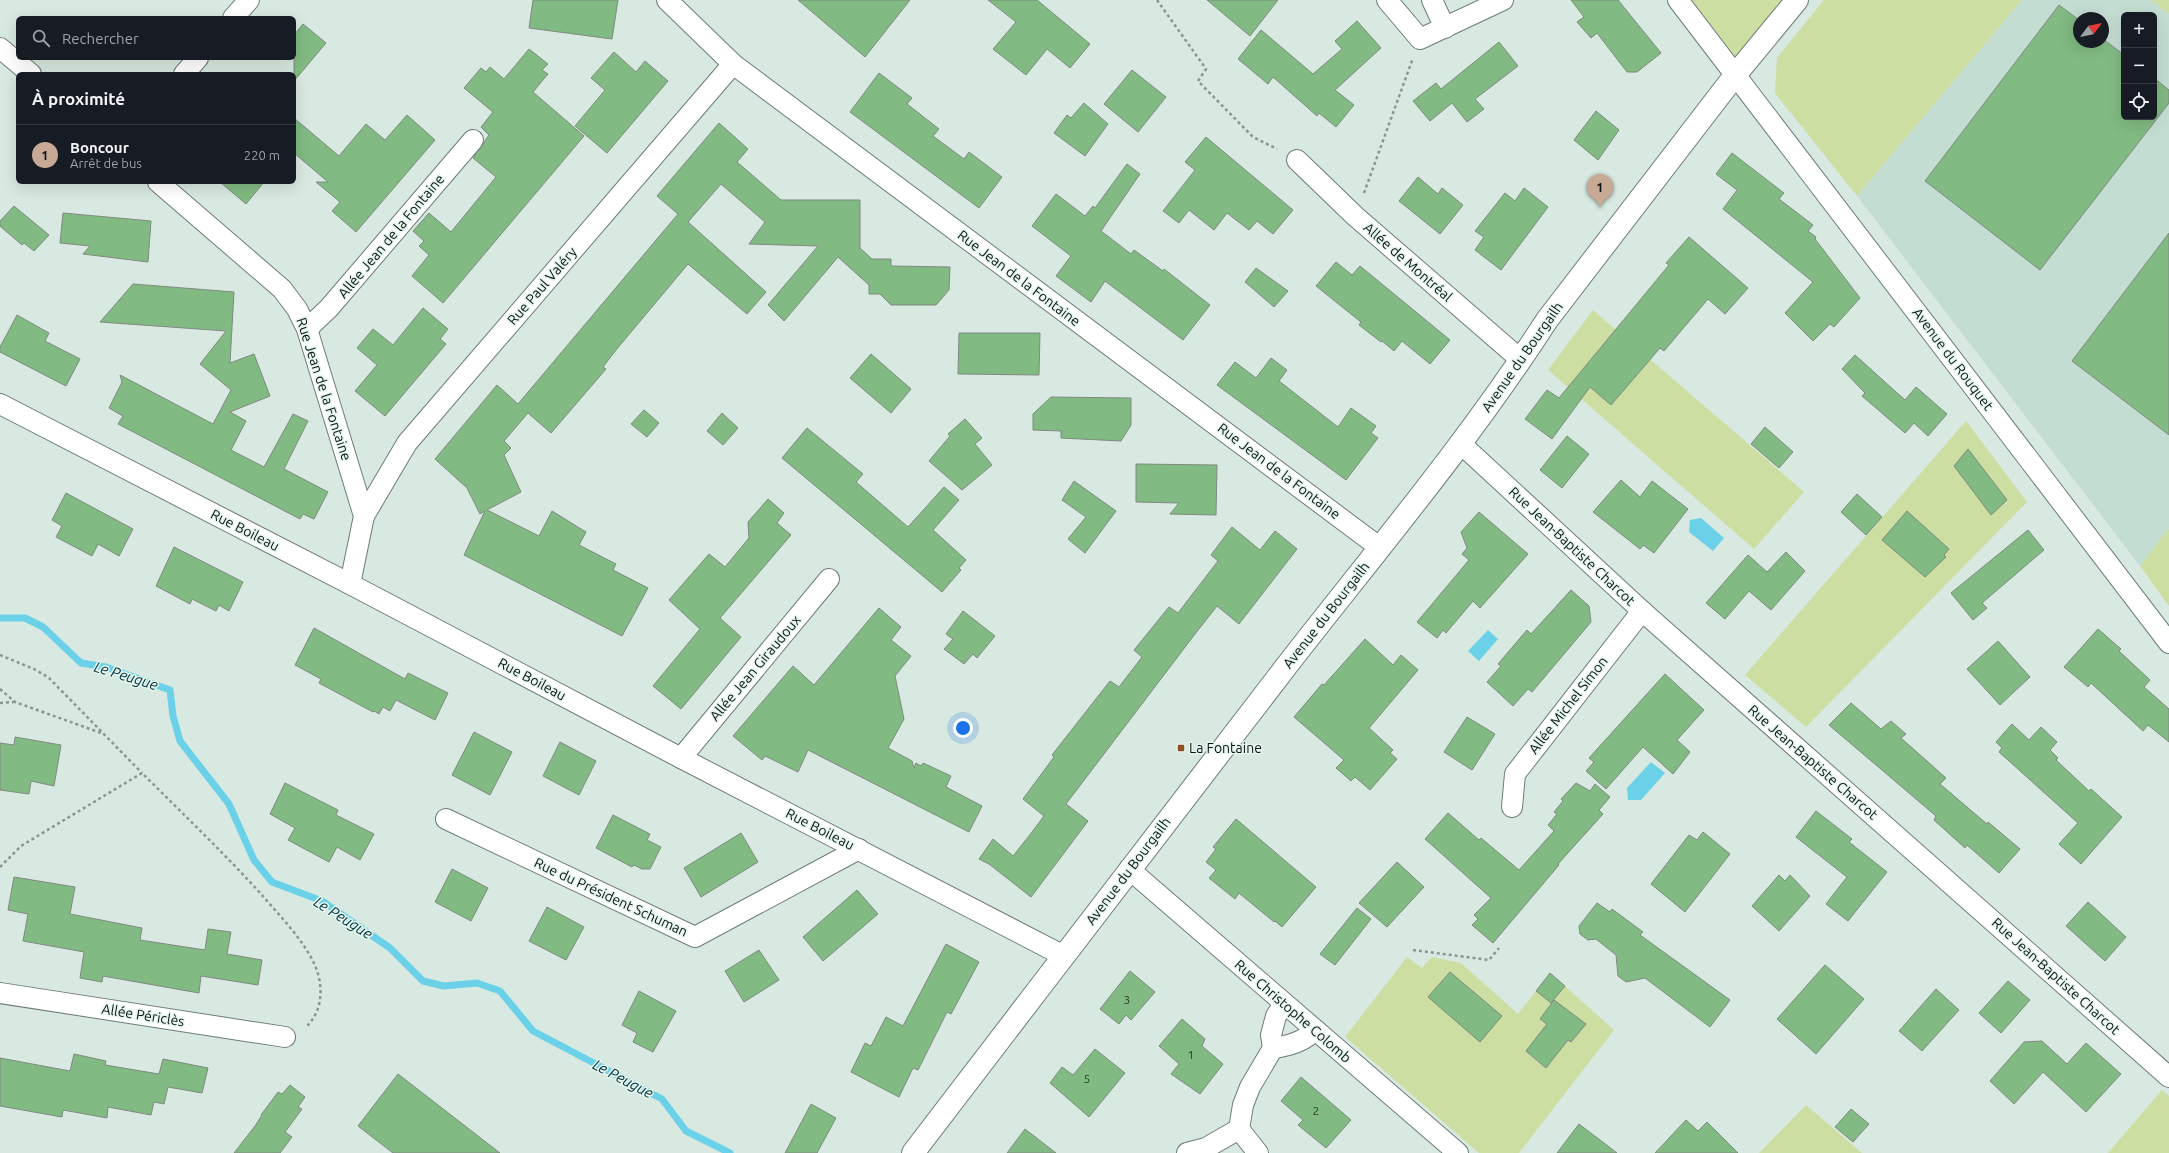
<!DOCTYPE html>
<html lang="fr">
<head>
<meta charset="utf-8">
<style>
  :root { --surface:#171b24; --page:#20242c; --text:#f1f3f6; --muted:#9ea1a6; --line:#363941; --accent:#c7a996 }
  body { margin:0; font-family:Ubuntu,sans-serif; background:var(--page); color:var(--text) }
  .controls { position:absolute; right:12px; top:12px; display:grid; overflow:hidden; border-radius:6px; box-shadow:0 4px 16px #0002 }
  .controls button { width:36px; height:36px; display:grid; place-items:center; padding:0; border:0; border-bottom:1px solid var(--line); background:var(--surface); color:var(--text); font:20px sans-serif }
  .compass { position:absolute; left:2073px; top:12px; width:36px; height:36px; border-radius:50%; background:var(--surface); box-shadow:0 4px 16px #0002; rotate:58deg }
  .you { position:absolute; left:963px; top:728px; width:14px; height:14px; margin:-10px; border:3px solid #fff; border-radius:50%; background:#1a73e8; box-shadow:0 0 0 6px #1a73e833 }
  .badge { display:grid; place-items:center; width:26px; height:26px; border-radius:50%; background:var(--accent); color:#111; font-size:13px; font-weight:700 }
  .pin { position:absolute; translate:-50% -33px; filter:drop-shadow(0 1px 2px #0008) }
  .pin::after { content:''; position:absolute; top:21px; width:14px; height:12px; background:inherit; clip-path:polygon(0 0,100% 0,50% 100%) }
  .list { margin:0; padding:0; list-style:none }
  h2 { display:flex; justify-content:space-between; align-items:center; height:52px; margin:0; padding:0 16px; font-size:17px }
  h2 small { font-size:13px; font-weight:400; color:var(--muted) }
  .list li { display:grid; grid-template-columns:26px 1fr auto; gap:12px; align-items:center; box-sizing:border-box; height:60px; padding:0 16px; border-top:1px solid var(--line) }
  .list b { display:block; font-size:15px; white-space:nowrap }
  .list p { margin:0; font-size:13px; white-space:nowrap; color:var(--muted) }
  .list em { font-size:13px; font-style:normal; color:var(--muted) }
  .icon { flex:none; width:22px; height:22px; fill:none; stroke:currentColor; stroke-width:2; stroke-linecap:round; stroke-linejoin:round }
  .map { position:relative; flex:none; width:2169px; height:1153px; overflow:hidden }
  .search { position:absolute; background:var(--surface); box-shadow:0 4px 16px #0002; left:16px; top:16px; width:280px; height:44px; display:flex; align-items:center; gap:10px; box-sizing:border-box; padding:0 14px; border-radius:6px; color:var(--muted); font-size:15px }
  .panel { position:absolute; background:var(--surface); box-shadow:0 4px 16px #0002; left:16px; top:72px; width:280px; height:112px; border-radius:6px }
  .map>svg:first-child { display:block }
</style>
</head>
<body>
<div class="map">
<svg width="2169" height="1153" viewBox="0 0 2169 1153">
  <rect width="100%" height="100%" fill="#d8e9e1"/>
  <path fill="#c4ddd2" fill-rule="evenodd" d="M2022 0H2151L2169 14V528L2140 566 1857 196ZM2124 15H2154V117H2124ZM2079 18H2103V42H2079Z"/>
  <g fill="#ccdea2">
    <polygon points="1678,0 1797,0 1736,74"/>
    <polygon points="1824,0 2022,0 1857,196 1775,93 1777,58"/>
    <polygon points="2151,0 2169,0 2169,14"/>
    <polygon points="1593,310 1804,492 1754,549 1548,370"/>
    <polygon points="1966,421 2027,502 1806,727 1745,675"/>
    <polygon points="2169,528 2169,606 2140,566"/>
    <polygon points="1407,957 1422,968 1432,957 1461,963 1518,1014 1550,973 1614,1030 1519,1153 1479,1153 1345,1037"/>
    <polygon points="2162,1090 2169,1096 2169,1153 2108,1153"/>
    <polygon points="1806,1105 1862,1153 1759,1153"/>
  </g>
  <g fill="#6bd1e8">
    <polygon points="1701,518 1724,538 1713,551 1689,532 1690,520"/>
    <polygon points="1488,630 1498,639 1479,661 1468,651"/>
    <polygon points="1651,762 1665,773 1641,800 1628,800 1627,788"/>
  </g>
  <g fill="none" stroke-linecap="round" stroke-linejoin="round">
    <polyline stroke="#6bd1e8" stroke-width="7" points="0,618 25,618 43,627 81,663 106,667 170,690 173,716 180,741 229,804 254,860 272,882 322,901 390,948 423,981 444,986 477,983 500,991 533,1031 662,1099 686,1131 730,1153"/>
  </g>
  <g fill="#81ba82" stroke="#7f8a7f">
    <polygon points="533,0 618,0 612,39 529,28"/>
    <polygon points="798,0 910,0 865,57"/>
    <polygon points="988,0 1037,0 1090,44 1070,68 1047,49 1026,75 993,49 1016,22"/>
    <polygon points="1207,0 1278,0 1250,36"/>
    <polygon points="1571,0 1618,0 1661,53 1637,72 1627,72 1597,33 1591,38 1577,22 1584,17"/>
    <polygon points="2059,5 2079,20 2079,42 2103,42 2103,39 2124,55 2124,117 2154,117 2154,78 2169,90 2169,103 2040,270 1925,181"/>
    <polygon points="1357,21 1381,48 1335,90 1354,105 1336,127 1319,113 1317,116 1273,77 1268,84 1238,59 1261,30 1313,74 1342,49 1335,41"/>
    <polygon points="303,24 326,43 294,81 294,35"/>
    <polygon points="1499,42 1518,66 1475,99 1484,109 1467,122 1452,103 1430,121 1413,101 1436,83 1441,89"/>
    <polygon points="529,49 548,64 542,70 548,74 533,92 584,136 443,303 412,276 429,255 419,246 424,241 413,231 429,213 451,232 496,177 473,158 489,135 481,127 493,112 464,88 481,68 486,72 490,67 504,79"/>
    <polygon points="614,52 636,72 645,61 668,81 607,153 575,126 605,90 591,78"/>
    <polygon points="1132,70 1166,97 1138,132 1104,104"/>
    <polygon points="879,73 912,98 907,104 939,129 933,136 964,159 969,152 1002,177 979,208 850,112"/>
    <polygon points="1084,103 1108,124 1085,156 1054,133 1067,115 1071,118"/>
    <polygon points="1596,111 1619,130 1598,160 1574,140"/>
    <polygon points="407,115 435,140 356,232 332,211 340,202 316,182 328,182 294,153 294,118 339,156 366,124 385,140"/>
    <polygon points="719,123 748,149 737,162 781,200 860,200 860,248 872,259 891,259 891,266 950,267 949,290 936,305 891,305 880,294 869,294 869,285 838,257 784,321 768,305 818,246 749,244 765,222 721,184 688,222 766,292 747,314 688,264 616,350 603,367 606,369 551,433 528,413 504,441 511,448 504,455 521,492 487,510 539,536 552,511 586,532 579,545 616,564 613,570 648,588 622,636 464,555 485,511 480,514 467,488 435,459 497,385 518,404 678,214 657,196"/>
    <polygon points="1206,137 1293,210 1273,234 1257,221 1249,230 1227,213 1214,230 1189,210 1179,223 1163,211 1195,170 1185,162"/>
    <polygon points="1732,153 1784,193 1779,199 1813,225 1808,231 1816,237 1815,239 1860,298 1834,327 1830,324 1813,341 1785,313 1813,282 1723,209 1737,190 1716,174"/>
    <polygon points="1127,164 1140,174 1101,231 1131,254 1134,250 1163,271 1164,269 1210,305 1183,340 1105,281 1091,302 1056,276 1071,256 1032,226 1056,194 1085,216 1093,206 1095,208"/>
    <polygon points="1418,177 1438,194 1442,188 1463,205 1440,234 1399,201"/>
    <polygon points="220,182 264,182 246,204"/>
    <polygon points="1524,188 1548,207 1501,270 1475,250 1484,237 1475,231 1505,193 1515,201"/>
    <polygon points="14,206 49,235 34,251 24,243 22,245 0,226 0,221"/>
    <polygon points="63,213 151,221 148,262 83,254 90,246 60,243"/>
    <polygon points="2169,233 2169,435 2072,361"/>
    <polygon points="1689,237 1748,288 1725,314 1708,299 1664,351 1660,348 1611,405 1590,387 1552,439 1525,419 1547,390 1559,398 1669,265 1666,263"/>
    <polygon points="1336,262 1352,275 1360,266 1450,340 1430,364 1402,341 1394,351 1382,341 1381,342 1359,325 1361,322 1316,286"/>
    <polygon points="1256,268 1288,291 1274,307 1245,282"/>
    <polygon points="133,284 234,292 230,363 254,354 270,396 230,412 246,421 231,450 264,467 293,414 308,421 284,469 328,492 314,519 303,514 300,519 118,424 123,416 109,408 122,382 120,375 213,424 231,390 200,364 226,331 100,322"/>
    <polygon points="423,308 448,329 440,339 446,344 385,416 355,391 377,365 357,348 373,329 393,345"/>
    <polygon points="17,315 49,333 45,341 80,359 66,386 0,352 0,347"/>
    <polygon points="959,333 1040,333 1039,375 958,374"/>
    <polygon points="871,354 911,389 891,413 850,378"/>
    <polygon points="1855,355 1905,400 1916,387 1947,414 1928,436 1914,423 1905,433 1862,396 1865,393 1842,369"/>
    <polygon points="1271,358 1287,370 1279,381 1338,427 1351,408 1376,426 1371,433 1378,438 1346,480 1217,385 1235,362 1256,378"/>
    <polygon points="1051,397 1131,398 1131,425 1121,441 1061,438 1061,431 1033,430 1033,414"/>
    <polygon points="644,410 659,423 647,437 631,424"/>
    <polygon points="722,413 738,428 723,445 707,431"/>
    <polygon points="965,419 982,438 975,444 992,465 962,490 929,461 950,436 948,434"/>
    <polygon points="1765,427 1793,452 1779,468 1751,444"/>
    <polygon points="807,428 863,474 856,482 908,527 944,487 959,500 933,530 966,560 959,568 961,570 942,592 782,458"/>
    <polygon points="1567,436 1589,454 1562,488 1540,470"/>
    <polygon points="1968,449 2007,500 1991,515 1954,466"/>
    <polygon points="1136,464 1217,465 1216,515 1170,514 1179,503 1136,502"/>
    <polygon points="1621,480 1640,497 1652,481 1688,509 1654,553 1643,545 1640,549 1593,512"/>
    <polygon points="1074,481 1116,511 1085,553 1068,539 1086,517 1062,500"/>
    <polygon points="66,493 133,529 119,556 98,544 92,556 56,537 62,526 52,520"/>
    <polygon points="1857,494 1882,517 1866,535 1841,512"/>
    <polygon points="768,499 784,513 777,523 791,535 720,618 741,637 681,709 653,686 700,629 669,600 709,554 725,567 749,538 748,522"/>
    <polygon points="1907,511 1949,549 1944,555 1946,557 1925,577 1882,540"/>
    <polygon points="1479,512 1528,554 1480,608 1473,601 1446,633 1443,630 1437,638 1417,622 1469,560 1462,554 1467,548 1461,532"/>
    <polygon points="1232,527 1260,550 1275,531 1297,549 1239,624 1217,606 1195,634 1066,804 1088,821 1031,897 989,864 979,859 993,839 1013,856 1029,836 1044,816 1023,799 1054,757 1052,755 1110,681 1119,687 1142,657 1134,650 1169,607 1178,613 1218,561 1211,555"/>
    <polygon points="2028,530 2044,550 1982,603 1987,608 1973,620 1951,593"/>
    <polygon points="174,547 243,582 229,611 219,605 216,611 192,599 190,604 156,586"/>
    <polygon points="1786,552 1805,571 1771,610 1749,591 1725,619 1706,603 1748,555 1767,572"/>
    <polygon points="1571,590 1589,606 1591,622 1532,692 1528,689 1513,706 1487,682 1501,666 1498,664 1527,630 1531,634"/>
    <polygon points="879,608 901,627 891,640 911,656 895,676 904,719 888,748 912,761 914,768 916,763 921,766 923,763 951,776 946,787 982,806 969,832 808,750 798,772 765,756 762,760 733,736 793,666 814,685"/>
    <polygon points="963,611 995,636 977,658 973,654 964,664 944,649 953,639 946,634"/>
    <polygon points="314,628 405,679 408,673 448,693 435,720 396,700 390,711 383,707 379,714 374,711 373,712 319,683 321,679 295,665"/>
    <polygon points="2098,629 2121,649 2119,651 2150,680 2144,687 2169,709 2169,742 2148,725 2143,731 2091,683 2088,687 2064,667"/>
    <polygon points="1365,639 1393,665 1401,655 1418,670 1369,728 1393,750 1390,753 1397,759 1370,790 1355,777 1351,781 1336,768 1344,760 1294,717 1322,684 1324,685"/>
    <polygon points="1998,641 2030,677 2000,705 1967,669"/>
    <polygon points="1665,674 1704,710 1677,740 1690,752 1673,774 1643,747 1606,789 1586,771 1594,762 1589,758"/>
    <polygon points="1851,703 1881,729 1891,721 1906,734 1901,738 1946,778 1940,784 1987,824 1988,822 2020,849 1999,873 1967,845 1965,848 1934,820 1936,816 1829,725"/>
    <polygon points="1467,717 1495,734 1472,770 1444,752"/>
    <polygon points="2012,724 2029,740 2041,727 2057,742 2050,750 2058,758 2056,760 2089,791 2091,789 2122,817 2081,864 2059,844 2078,823 1999,752 2002,748 1996,742"/>
    <polygon points="474,732 512,752 490,795 452,775"/>
    <polygon points="15,737 61,745 54,786 31,781 29,794 0,790 0,743 14,745"/>
    <polygon points="560,742 596,761 579,795 543,776"/>
    <polygon points="285,783 338,810 336,815 374,834 360,860 337,847 329,862 288,840 295,828 270,814"/>
    <polygon points="1576,783 1590,791 1595,784 1610,797 1599,810 1603,814 1558,864 1559,865 1493,943 1472,925 1478,919 1474,915 1491,898 1425,839 1448,813 1479,840 1481,838 1519,870 1554,831 1548,825 1557,814 1554,812 1563,801 1561,799"/>
    <polygon points="1816,811 1852,839 1849,842 1887,872 1848,921 1826,904 1847,877 1796,837"/>
    <polygon points="613,815 650,834 647,840 661,847 650,869 642,869 634,865 632,867 596,848"/>
    <polygon points="1236,819 1316,887 1282,927 1275,921 1274,922 1239,893 1235,899 1209,878 1216,870 1206,862 1216,849 1213,847"/>
    <polygon points="1703,832 1730,854 1685,912 1651,884 1689,835 1697,840"/>
    <polygon points="741,833 758,862 701,897 684,868"/>
    <polygon points="1397,862 1424,887 1387,927 1359,903"/>
    <polygon points="452,869 488,888 471,921 435,902"/>
    <polygon points="1779,875 1785,881 1790,875 1810,896 1779,931 1752,906"/>
    <polygon points="14,877 75,887 70,914 142,928 140,940 205,950 208,929 231,932 227,954 262,960 258,985 201,976 199,993 103,976 102,982 80,978 84,952 23,941 28,914 8,910"/>
    <polygon points="857,890 878,914 823,961 803,937"/>
    <polygon points="2088,902 2126,937 2105,961 2066,926"/>
    <polygon points="1597,903 1610,912 1612,909 1643,932 1640,935 1730,1000 1710,1027 1645,978 1626,982 1618,976 1616,955 1596,939 1588,940 1580,934 1579,926"/>
    <polygon points="547,907 584,927 566,960 529,941"/>
    <polygon points="1357,908 1371,919 1335,965 1320,954"/>
    <polygon points="946,944 979,962 951,1014 947,1012 918,1070 913,1068 899,1097 851,1072 865,1043 871,1046 886,1017 903,1026"/>
    <polygon points="759,950 779,980 744,1002 725,971"/>
    <polygon points="1825,965 1864,999 1816,1054 1777,1019"/>
    <polygon points="1130,971 1155,992 1131,1020 1126,1015 1119,1024 1100,1009"/>
    <polygon points="1450,972 1502,1016 1480,1042 1428,997"/>
    <polygon points="1550,973 1565,986 1551,1003 1536,991"/>
    <polygon points="2008,981 2030,1000 2001,1033 1979,1013"/>
    <polygon points="1936,989 1959,1010 1922,1051 1899,1031"/>
    <polygon points="639,991 676,1011 653,1052 633,1042 637,1033 622,1025"/>
    <polygon points="1554,1000 1586,1024 1571,1042 1568,1040 1546,1068 1526,1051 1547,1024 1540,1019"/>
    <polygon points="1182,1019 1205,1039 1202,1046 1223,1064 1200,1094 1171,1074 1179,1064 1159,1046"/>
    <polygon points="2042,1041 2067,1064 2086,1043 2121,1074 2086,1112 2043,1072 2014,1104 1990,1081 2024,1042"/>
    <polygon points="1095,1049 1125,1073 1089,1117 1050,1083 1062,1067 1073,1075"/>
    <polygon points="74,1054 106,1061 105,1065 159,1074 163,1059 208,1068 202,1093 168,1087 164,1104 154,1102 151,1115 108,1107 107,1118 63,1110 62,1117 0,1106 0,1058 70,1071"/>
    <polygon points="398,1074 500,1153 393,1153 358,1126"/>
    <polygon points="1301,1077 1351,1120 1326,1148 1298,1125 1303,1120 1281,1101"/>
    <polygon points="290,1085 305,1097 298,1107 302,1109 285,1132 292,1137 280,1153 234,1153 255,1126 262,1115 261,1115 278,1092 282,1094"/>
    <polygon points="811,1104 836,1118 817,1153 785,1153"/>
    <polygon points="1851,1109 1869,1124 1853,1142 1835,1127"/>
    <polygon points="1686,1120 1698,1131 1707,1122 1738,1153 1655,1153"/>
    <polygon points="1579,1124 1617,1153 1557,1153"/>
    <polygon points="1025,1129 1056,1153 1007,1153"/>
  </g>
  <g fill="none" stroke-linecap="round" stroke-linejoin="round">
    <g stroke="#6d7c76" stroke-width="22">
      <g id="street">
        <polyline points="667,0 733,64 1379,547"/>
        <polyline points="1387,0 1420,39 1503,0"/>
        <polyline points="1432,0 1445,28"/>
        <polyline points="1678,0 2169,643"/>
        <polyline points="233,18 249,0"/>
        <polyline points="0,48 31,74"/>
        <polyline points="184,74 198,58"/>
        <polyline points="1297,160 1355,216 1521,360"/>
        <polyline points="158,182 282,289 297,309 307,329 364,516 350,584"/>
        <polyline points="307,329 329,308 473,140"/>
        <polyline points="0,404 350,584 681,758 1064,956"/>
        <polyline points="1460,443 1642,611 2169,1077"/>
        <polyline points="364,516 407,443 733,64"/>
        <polyline points="681,758 829,579"/>
        <polyline points="1512,807 1515,774 1642,611"/>
        <polyline points="446,819 695,937 859,849"/>
        <polyline points="1129,869 1458,1153"/>
        <polyline points="0,993 285,1037"/>
        <path d="M1273 1048C1289 1046 1304 1042 1315 1030"/>
        <polyline points="1187,1153 1206,1148 1239,1129"/>
        <polyline points="1258,1153 1239,1129 1243,1105 1250,1087 1273,1048 1271,1035 1276,1016 1284,1004"/>
      </g>
    </g>
    <g stroke="#6d7c76" stroke-width="24">
      <path id="secondary" d="M913 1153C1038 990 1162 827 1288 664 1376 551 1469 441 1547 320L1736 74 1797 0"/>
    </g>
    <g stroke="#899691" stroke-width="2.5" stroke-dasharray="3 3" stroke-linecap="butt">
      <polyline points="1157,0 1206,69 1198,81 1253,137 1277,149"/>
      <polyline points="1364,193 1413,58"/>
      <polyline points="0,655 34,669 48,677 142,773"/>
      <polyline points="0,689 15,702 104,734"/>
      <polyline points="0,703 14,702"/>
      <path d="M0 867 21 846 142 773C182 813 223 852 261 894 279 915 300 936 313 961 324 983 324 1010 306 1027"/>
      <polyline points="1413,950 1489,960 1499,948"/>
    </g>
    <use href="#street" stroke="#fff" stroke-width="20"/>
    <use href="#secondary" stroke="#fff" stroke-width="22"/>
  </g>
  <rect fill="#934f21" stroke="#e5f6ef" stroke-width="1.5" x="1177" y="744" width="8" height="8" rx="2"/>
  <g text-anchor="middle" stroke-width="3" stroke-linejoin="round" paint-order="stroke">
    <g font-size="12" fill="#2a3d2d">
      <text x="1127" y="1004">3</text>
      <text x="1191" y="1059">1</text>
      <text x="1087" y="1083">5</text>
      <text x="1316" y="1115">2</text>
    </g>
    <g font-size="14" fill="#0d1311" stroke="#e5f6ef">
      <text transform="translate(391 236) rotate(-50)" y="5">Allée Jean de la Fontaine</text>
      <text transform="translate(1408 262) rotate(41)" y="5">Allée de Montréal</text>
      <text transform="translate(1019 278) rotate(37)" y="5">Rue Jean de la Fontaine</text>
      <text transform="translate(542 286) rotate(-49)" y="5">Rue Paul Valéry</text>
      <text transform="translate(1522 357) rotate(-55)" y="5">Avenue du Bourgailh</text>
      <text transform="translate(1953 359) rotate(53)" y="5">Avenue du Rouquet</text>
      <text transform="translate(324 389) rotate(72)" y="5">Rue Jean de la Fontaine</text>
      <text transform="translate(1279 471) rotate(37)" y="5">Rue Jean de la Fontaine</text>
      <text transform="translate(245 530) rotate(27)" y="5">Rue Boileau</text>
      <text transform="translate(1572 546) rotate(43)" y="5">Rue Jean-Baptiste Charcot</text>
      <text transform="translate(1326 615) rotate(-52)" y="5">Avenue du Bourgailh</text>
      <text transform="translate(755 668) rotate(-50)" y="5">Allée Jean Giraudoux</text>
      <text transform="translate(532 679) rotate(28)" y="5">Rue Boileau</text>
      <text transform="translate(1568 705) rotate(-52)" y="5">Allée Michel Simon</text>
      <text transform="translate(1813 762) rotate(41)" y="5">Rue Jean-Baptiste Charcot</text>
      <text transform="translate(820 829) rotate(27)" y="5">Rue Boileau</text>
      <text transform="translate(1128 871) rotate(-53)" y="5">Avenue du Bourgailh</text>
      <text transform="translate(611 897) rotate(25)" y="5">Rue du Président Schuman</text>
      <text transform="translate(2056 976) rotate(42)" y="5">Rue Jean-Baptiste Charcot</text>
      <text transform="translate(1293 1011) rotate(41)" y="5">Rue Christophe Colomb</text>
      <text transform="translate(143 1015) rotate(9)" y="5">Allée Périclès</text>
    </g>
    <g font-size="14" fill="#0d1311" stroke="#e5f6ef" text-anchor="start">
      <text x="1189" y="753">La Fontaine</text>
    </g>
    <g font-size="15" font-style="italic" fill="#00333c" stroke="#e5f6ef">
      <text transform="translate(126 676) rotate(17)" y="5">Le Peugue</text>
      <text transform="translate(343 918) rotate(32)" y="5">Le Peugue</text>
      <text transform="translate(623 1079) rotate(28)" y="5">Le Peugue</text>
    </g>
  </g>
</svg>
<div class="controls">
<button>+</button>
<button>−</button>
<button><svg class="icon" aria-label="locate" viewBox="0 0 24 24"><circle cx="12" cy="12" r="6"/><path d="M12 2v4M12 18v4M2 12h4M18 12h4"/></svg></button>
</div>
<svg class="compass" viewBox="-18 -18 36 36"><path d="M0-13l5 13h-10z" fill="#e53935"/><path d="M0 13l5-13h-10z" fill="#9ea1a6"/></svg>
<div class="you"></div>
<div class="pin badge" style="left:1600px;top:207px">1</div>
<div class="search"><svg class="icon" aria-label="search" viewBox="0 0 24 24"><circle cx="10" cy="10" r="6"/><path d="M15 15l6 6"/></svg>Rechercher</div>
<section class="panel">
<h2>À proximité<small></small></h2>
<ul class="list">
<li><span class="badge">1</span><div><b>Boncour</b><p>Arrêt de bus</p></div><em>220 m</em></li>
</ul>
</section>
</div>
</body>
</html>
